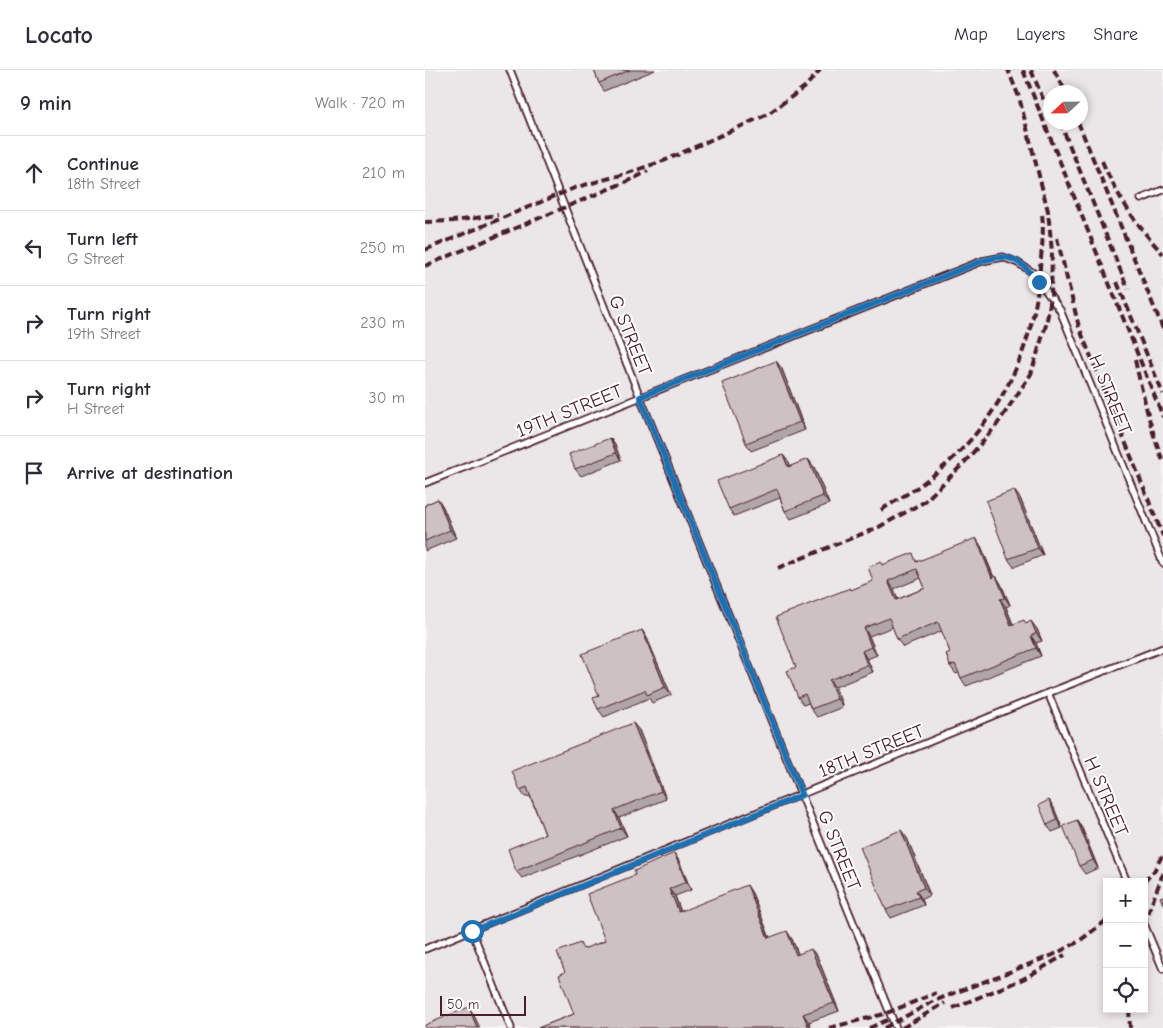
<!DOCTYPE html>
<html lang="en">
<head>
<meta charset="utf-8">
<style>
  :root { --surface:#fff; --page:#f2f2f3; --text:#2b2b33; --muted:#7c7c81; --line:#e1e1e2 }
  body { margin:0; font-family:"Comic Neue",sans-serif; background:var(--page); color:var(--text) }
  .controls { position:absolute; right:15px; bottom:15px; display:grid; overflow:hidden; border-radius:0px; box-shadow:0 2px 8px #0003 }
  .controls button { width:45px; height:45px; display:grid; place-items:center; padding:0; border:0; border-bottom:1px solid var(--line); background:var(--surface); color:var(--text); font:25px sans-serif }
  .compass { position:absolute; left:618px; top:15px; width:45px; height:45px; border-radius:50%; background:var(--surface); box-shadow:0 2px 8px #0003; rotate:248deg }
  .scale { position:absolute; left:15px; bottom:12px; width:86px; box-sizing:border-box; padding-left:5px; border:2px solid #4a1f2b; border-top:0; font-size:14px; line-height:18px; white-space:nowrap; color:#4a1f2b; -webkit-text-stroke:4px #fff; paint-order:stroke }
  .stop { position:absolute; width:15px; height:15px; margin:-11px; border:4px solid #1f6fb2; border-radius:50%; background:#fff }
  .stop.end { background:#1f6fb2; border-color:#fff; box-shadow:0 1px 5px #0008 }
  .list { margin:0; padding:0; list-style:none }
  h2 { display:flex; justify-content:space-between; align-items:center; height:65px; margin:0; padding:0 20px; font-size:21px }
  h2 small { font-size:16px; font-weight:400; color:var(--muted) }
  .list li { display:grid; grid-template-columns:32px 1fr auto; gap:15px; align-items:center; box-sizing:border-box; height:75px; padding:0 20px; border-top:1px solid var(--line) }
  .list b { display:block; font-size:19px; white-space:nowrap }
  .list p { margin:0; font-size:16px; white-space:nowrap; color:var(--muted) }
  .list em { font-size:16px; font-style:normal; color:var(--muted) }
  .icon { flex:none; width:28px; height:28px; fill:none; stroke:currentColor; stroke-width:2; stroke-linecap:round; stroke-linejoin:round }
  .map { position:relative; flex:none; width:738px; height:958px; overflow:hidden }
  header { display:flex; align-items:center; gap:30px; box-sizing:border-box; height:70px; padding:0 25px; background:var(--surface); border-bottom:1px solid var(--line) }
  header strong { font-size:24px }
  nav { display:flex; gap:28px; margin-inline-start:auto; font-size:18px }
  main { display:flex }
  aside { flex:1; background:var(--surface) }
  .map>svg:first-child { display:block }
</style>
</head>
<body>
<header>
<strong>Locato</strong>
<nav><a>Map</a><a>Layers</a><a>Share</a></nav>
</header>
<main>
<aside>
<h2>9 min<small>Walk · 720 m</small></h2>
<ul class="list">
<li><svg class="icon" aria-label="ahead" viewBox="0 0 24 24"><path d="M12 20V5M6 11l6-6 6 6"/></svg><div><b>Continue</b><p>18th Street</p></div><em>210 m</em></li>
<li><svg class="icon" aria-label="left" viewBox="0 0 24 24"><path d="M17 20v-9H6M10 6l-5 5 5 5"/></svg><div><b>Turn left</b><p>G Street</p></div><em>250 m</em></li>
<li><svg class="icon" aria-label="right" viewBox="0 0 24 24"><path d="M7 20v-9h11M14 6l5 5-5 5"/></svg><div><b>Turn right</b><p>19th Street</p></div><em>230 m</em></li>
<li><svg class="icon" aria-label="right" viewBox="0 0 24 24"><path d="M7 20v-9h11M14 6l5 5-5 5"/></svg><div><b>Turn right</b><p>H Street</p></div><em>30 m</em></li>
<li><svg class="icon" aria-label="arrive" viewBox="0 0 24 24"><path d="M6 21V4h12l-3 4 3 4H6"/></svg><div><b>Arrive at destination</b></div></li>
</ul>
</aside>
<div class="map">
<svg width="738" height="958" viewBox="0 0 738 958">
  <rect width="100%" height="100%" fill="#f8f6f7"/>
  <filter id="ink" filterUnits="userSpaceOnUse"><feTurbulence type="fractalNoise" baseFrequency=".02" numOctaves="2"/><feDisplacementMap in="SourceGraphic" scale="10" xChannelSelector="R" yChannelSelector="G"/><feConvolveMatrix kernelMatrix="1 2 1 2 8 2 1 2 1" color-interpolation-filters="sRGB"/></filter>
  <g filter="url(#ink)">
    <path fill="#ebe6e8" fill-rule="evenodd" d="M0 0H738V958H0ZM626 22H656V52H626ZM682 812H719V939H682Z"/>
    <g fill="none" stroke-linecap="round" stroke-linejoin="round">
      <g stroke="#4a1f2b" stroke-width="9">
        <g id="service">
          <polyline points="85,0 215,327 471,958"/>
          <polyline points="716,129 738,120"/>
          <polyline points="0,413 557,191 578,187 593,193 607,202 635,240 738,493"/>
          <polyline points="623,623 702,812"/>
          <polyline points="719,854 738,899"/>
          <polyline points="47,861 86,958"/>
          <polyline points="0,879 623,623 738,578"/>
        </g>
      </g>
      <use href="#service" stroke="#fff" stroke-width="5.5"/>
      <g stroke="#4a1f2b" stroke-width="4" stroke-dasharray="8 4" stroke-linecap="butt">
        <polyline points="598,0 738,347"/>
        <polyline points="606,0 626,48"/>
        <polyline points="629,0 641,22"/>
        <polyline points="635,52 703,219"/>
        <polyline points="653,52 738,259"/>
        <path d="M677 91C692 126 712 156 738 184"/>
        <polyline points="0,152 28,151 73,145"/>
        <polyline points="632,168 654,257 738,466"/>
        <polyline points="0,180 152,117 200,104 241,90 343,44 381,16 395,0"/>
        <polyline points="0,196 210,108 223,101"/>
        <polyline points="692,212 738,324"/>
        <path d="M710 290C718 325 725 358 738 391"/>
        <path d="M456 440C470 431 485 423 498 413 569 362 610 283 615 197 617 179 619 161 617 144"/>
        <polyline points="353,498 454,457 499,432 538,394 571,356 606,304 621,255 626,228 627,182 623,141 594,27 583,0"/>
        <polyline points="719,812 729,801 738,784"/>
        <polyline points="719,855 738,803"/>
        <polyline points="528,938 598,909 640,885"/>
        <polyline points="704,939 705,958"/>
        <polyline points="404,958 459,944 511,923"/>
        <polyline points="444,958 465,949"/>
        <polyline points="459,958 509,931 628,885 653,872 682,850"/>
        <polyline points="477,958 520,933"/>
      </g>
    </g>
    <g fill="#b0a6a9" stroke="#4a1f2b" fill-rule="evenodd">
      <polygon points="169,0 230,0 179,21 174,13"/>
      <polygon points="351,291 357,299 380,360 326,381 321,373"/>
      <polygon points="185,368 190,375 196,390 156,406 150,399"/>
      <polygon points="383,389 389,397 404,434 366,449 360,441 355,428 309,446 304,439 364,392 365,397"/>
      <polygon points="595,428 618,485 589,497 583,489"/>
      <polygon points="13,429 18,437 31,468 0,481 0,435"/>
      <path d="M556 476 569 507 571 506 576 514 585 535 581 537 588 554 602 553 612 559 617 571 611 573 616 586 541 616 536 608 534 603 531 604 525 596V582L517 561 478 577 472 569 468 557 444 566 452 585 442 589 448 602 410 617 418 637 392 647 386 639 384 633 378 635 373 627 371 597 427 520 448 511 456 492 458 495 493 491ZM496 508 500 518 473 529 469 519Z"/>
      <polygon points="217,560 222,568 246,625 227,633 224,628 179,647 173,639 174,626"/>
      <polygon points="214,660 241,729 194,748 202,766 97,808 91,801 120,764 105,726 100,727 95,720"/>
      <polygon points="624,730 629,738 637,758 627,762 622,755"/>
      <polygon points="657,758 673,798 660,804 654,796"/>
      <polygon points="482,768 505,825 497,829 499,835 466,848 461,840"/>
      <polygon points="249,783 254,791 266,820 250,826 256,842 327,823 345,868 367,869 373,884 392,886 414,941 384,952 386,958 113,958 149,944 140,902 159,879 180,871 210,805"/>
    </g>
    <g fill="#908789" stroke="#4a1f2b">
      <polygon points="351,291 357,299 380,360 375,352"/>
      <polygon points="185,368 190,375 196,390 191,383"/>
      <polygon points="358,385 364,392 369,405 363,397"/>
      <polygon points="383,389 389,397 404,434 398,426"/>
      <polygon points="589,420 595,428 618,485 613,478"/>
      <polygon points="13,429 18,437 31,468 25,460"/>
      <polygon points="551,468 556,476 572,516 567,508"/>
      <polygon points="571,506 576,514 585,535 580,528"/>
      <polygon points="463,511 469,519 476,538 471,530"/>
      <polygon points="575,529 581,537 591,563 586,555"/>
      <polygon points="606,551 612,559 617,571 611,563"/>
      <polygon points="439,558 444,566 452,585 446,577"/>
      <polygon points="217,560 222,568 246,625 240,617"/>
      <polygon points="606,566 611,573 616,586 611,578"/>
      <polygon points="437,581 442,589 448,602 442,595"/>
      <polygon points="404,610 410,617 418,637 412,629"/>
      <polygon points="208,653 214,660 241,729 236,721"/>
      <polygon points="624,730 629,738 637,758 632,750"/>
      <polygon points="189,740 194,748 202,766 196,758"/>
      <polygon points="652,750 657,758 673,798 668,790"/>
      <polygon points="476,760 482,768 505,825 499,818"/>
      <polygon points="249,783 254,791 266,820 261,812"/>
      <polygon points="322,815 327,823 348,876 343,868"/>
      <polygon points="244,819 250,826 259,850 254,842"/>
      <polygon points="491,821 497,829 499,835 494,827"/>
      <polygon points="362,861 367,869 377,893 371,885"/>
      <polygon points="386,879 392,886 414,941 409,933"/>
      <polygon points="44,937 49,945 55,958 52,958"/>
      <polygon points="378,944 384,952 386,958 384,958"/>
    </g>
    <g fill="#cdc1c4" stroke="#4a1f2b" fill-rule="evenodd">
      <polygon points="169,0 205,0 174,13"/>
      <polygon points="351,291 375,352 321,373 297,313"/>
      <polygon points="185,368 191,383 150,399 144,384"/>
      <polygon points="358,385 363,397 383,389 398,426 360,441 352,419 304,439 292,411"/>
      <polygon points="589,420 613,478 583,489 561,431"/>
      <polygon points="13,429 25,460 0,471 0,435"/>
      <path d="M551 468 567 508 571 506 580 528 575 529 586 555 599 550 601 554 606 551 611 563 606 566 611 578 536 608 530 594 525 596 521 584 525 582 513 552 472 569 464 548 439 558 446 577 437 581 442 595 404 610 412 629 386 639 380 624 373 627 362 601 371 597 351 547 425 518 426 520 448 511 443 497 456 492 457 495 488 483 491 492ZM492 499 500 518 471 530 463 511Z"/>
      <polygon points="217,560 240,617 222,625 220,620 173,639 168,628 174,626 157,584"/>
      <polygon points="208,653 236,721 189,740 196,758 91,801 83,779 120,764 102,717 95,720 87,701"/>
      <polygon points="624,730 632,750 622,755 614,735"/>
      <polygon points="652,750 668,790 654,796 638,756"/>
      <polygon points="476,760 499,818 491,821 494,827 461,840 435,777"/>
      <polygon points="249,783 261,812 244,819 254,842 322,815 343,868 362,861 371,885 386,879 409,933 378,944 384,958 113,958 149,944 134,905 140,902 132,882 155,873 158,879 180,871 162,824 210,805 209,801"/>
      <polygon points="738,826 738,834 735,827"/>
      <polygon points="44,937 52,958 0,958 0,955"/>
    </g>
  </g>
  <g fill="none" stroke-linecap="round" stroke-linejoin="round" filter="url(#ink)">
    <path stroke="#1f6fb2" stroke-width="6" d="M47 861 377 725 215 327 557 191C563 190 571 187 578 187 593 188 606 202 614 212"/>
  </g>
  <g text-anchor="middle" stroke-width="4" stroke-linejoin="round" paint-order="stroke">
    <g font-size="19" fill="#4a1f2b" stroke="#fff">
      <text transform="translate(206 265) rotate(68)" y="7">G STREET</text>
      <text transform="translate(686 324) rotate(68)" y="7">H STREET</text>
      <text transform="translate(144 340) rotate(-22)" y="7">19TH STREET</text>
      <text transform="translate(446 680) rotate(-22)" y="7">18TH STREET</text>
      <text transform="translate(682 726) rotate(67)" y="7">H STREET</text>
      <text transform="translate(415 780) rotate(68)" y="7">G STREET</text>
    </g>
  </g>
</svg>
<div class="controls">
<button>+</button>
<button>−</button>
<button><svg class="icon" aria-label="locate" viewBox="0 0 24 24"><circle cx="12" cy="12" r="6"/><path d="M12 2v4M12 18v4M2 12h4M18 12h4"/></svg></button>
</div>
<svg class="compass" viewBox="-18 -18 36 36"><path d="M0-13l5 13h-10z" fill="#e53935"/><path d="M0 13l5-13h-10z" fill="#7c7c81"/></svg>
<div class="scale">50 m</div>
<div class="stop" style="left:47px;top:861px"></div>
<div class="stop end" style="left:614px;top:212px"></div>
</div>
</main>
</body>
</html>
